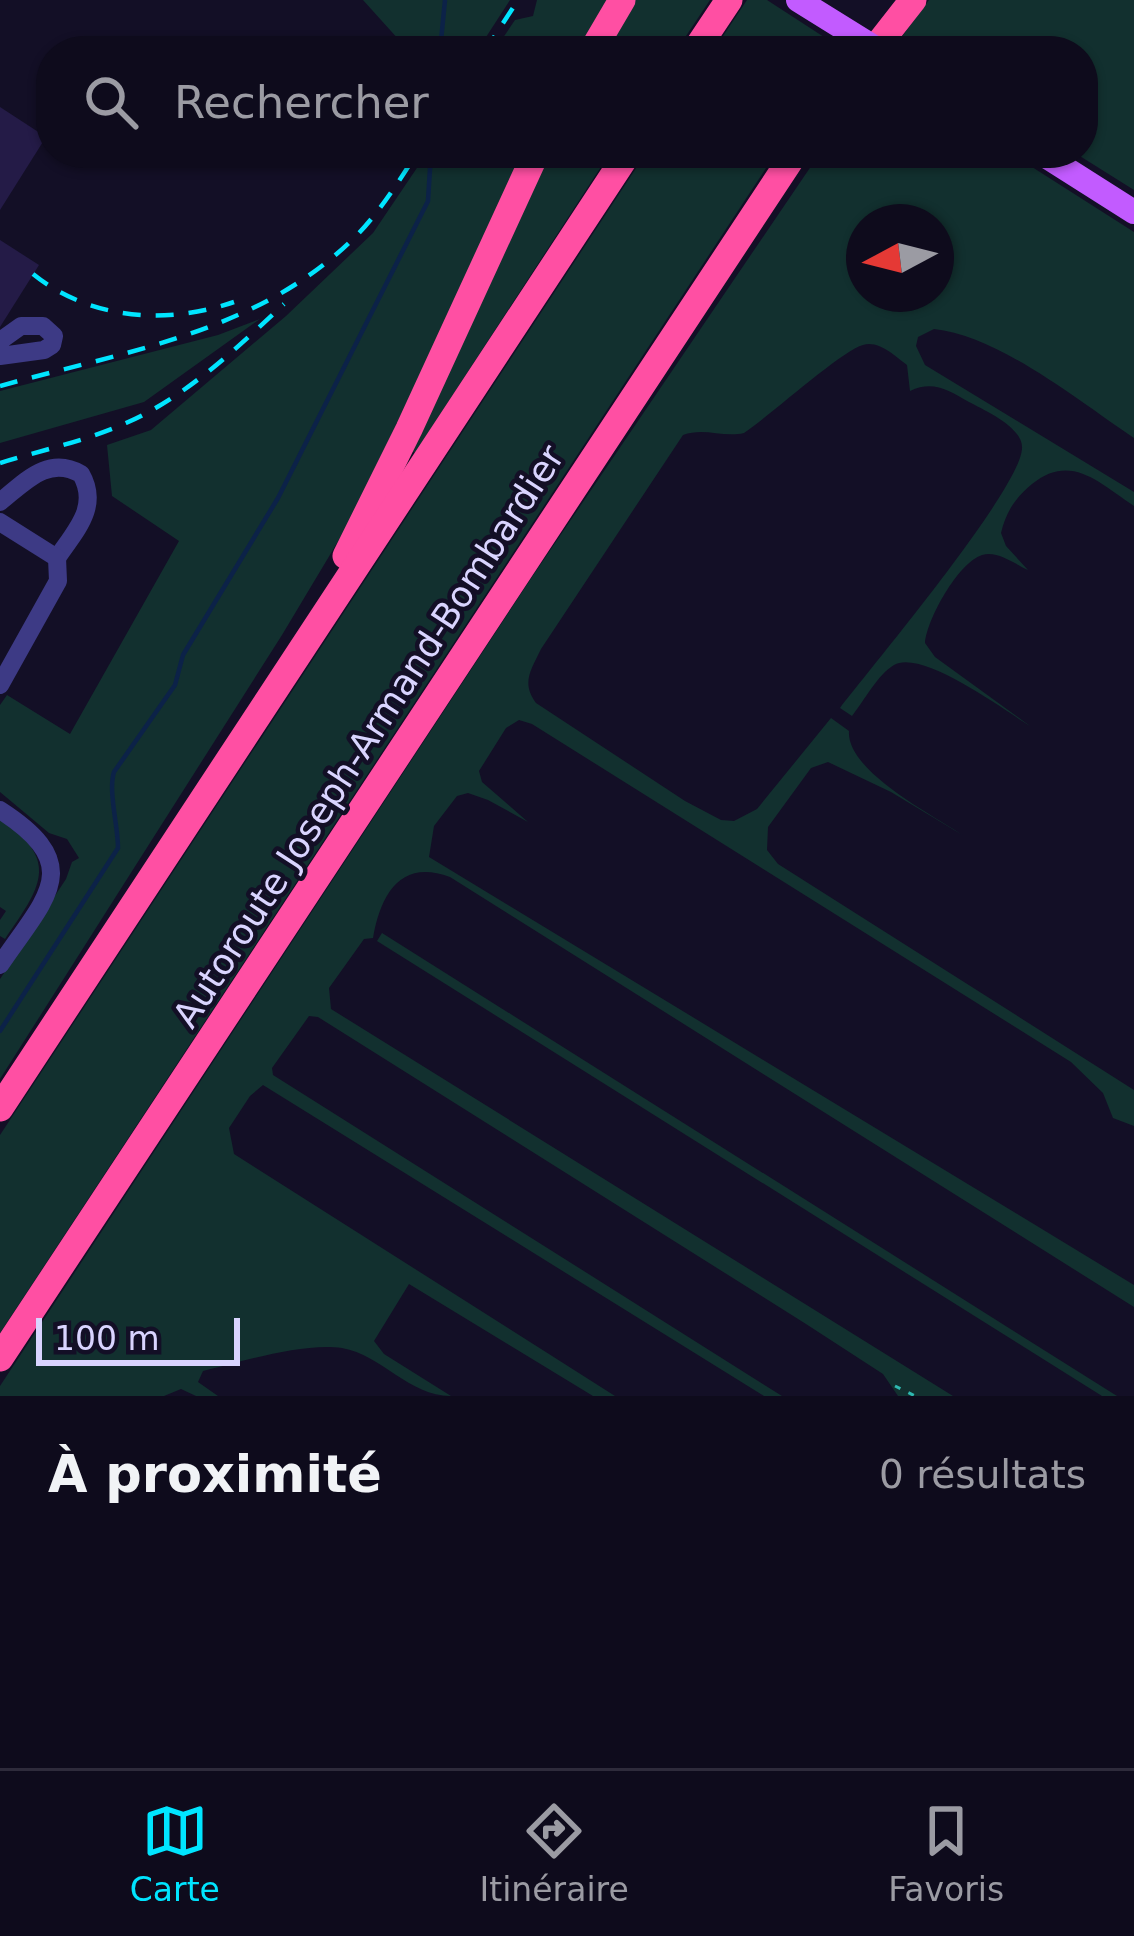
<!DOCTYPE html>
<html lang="fr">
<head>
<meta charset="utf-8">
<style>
  :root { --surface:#0e0b1c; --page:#171425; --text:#f1f3f6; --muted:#9b9ba3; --line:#2e2b3b; --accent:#00e5ff }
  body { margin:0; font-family:"DejaVu Sans",sans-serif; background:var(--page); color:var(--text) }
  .compass { position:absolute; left:846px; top:204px; width:108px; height:108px; border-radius:50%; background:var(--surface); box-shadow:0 3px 9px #0004; rotate:263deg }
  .scale { position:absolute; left:36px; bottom:30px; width:204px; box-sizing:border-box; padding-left:12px; border:6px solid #d9d4ff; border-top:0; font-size:33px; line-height:42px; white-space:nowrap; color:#d9d4ff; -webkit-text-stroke:9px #130f26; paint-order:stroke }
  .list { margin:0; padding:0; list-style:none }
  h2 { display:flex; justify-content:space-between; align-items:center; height:156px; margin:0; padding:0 48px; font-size:51px }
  h2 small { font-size:39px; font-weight:400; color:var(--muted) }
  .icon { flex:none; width:66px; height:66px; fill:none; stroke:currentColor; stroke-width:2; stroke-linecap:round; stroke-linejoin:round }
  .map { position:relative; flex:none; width:1134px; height:1396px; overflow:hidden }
  .search { position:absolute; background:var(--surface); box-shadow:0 3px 9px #0004; left:36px; right:36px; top:36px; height:132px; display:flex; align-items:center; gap:30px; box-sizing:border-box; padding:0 42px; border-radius:48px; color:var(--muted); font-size:45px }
  .sheet { height:372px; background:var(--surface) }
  nav { display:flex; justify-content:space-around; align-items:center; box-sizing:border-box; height:168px; border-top:3px solid var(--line); background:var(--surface); font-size:33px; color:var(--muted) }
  nav a { display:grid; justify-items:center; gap:6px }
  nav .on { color:var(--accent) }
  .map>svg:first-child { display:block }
</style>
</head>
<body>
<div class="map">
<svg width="1134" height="1396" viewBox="0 0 1134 1396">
  <rect width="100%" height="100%" fill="#130f26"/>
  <g fill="#12302f" fill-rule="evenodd">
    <polygon points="363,0 510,0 477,51 409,51"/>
    <polygon points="537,0 611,0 580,51 494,51 515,20 533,16"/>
    <polygon points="631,0 710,0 676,51 600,51"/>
    <polygon points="747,0 767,0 844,50 713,51"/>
    <polygon points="929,0 1134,0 1134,190 1075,153 1083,153 1083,51 912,51 898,42"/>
    <polygon points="427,153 525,153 352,518 282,635 0,1079 0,979 66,879 72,862 79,858 67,839 49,833 0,792 0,705 7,695 70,734 179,541 112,496 107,445 151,430 286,316 373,233"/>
    <polygon points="544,153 610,153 415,453 408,448"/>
    <polygon points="646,153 776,153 0,1333 0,1135"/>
    <path d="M820 153H1010L1134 232V438C1080 402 998 335 934 329L918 337 916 346 925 365 1134 492V506C1098 482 1071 453 1032 484 1015 498 1006 512 1001 533L1006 546 1028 570C1015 564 997 550 982 555 958 563 927 619 925 643L935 657 1030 726C1004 710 922 649 894 665 878 674 864 701 852 716L840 708C873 665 1019 491 1022 449 1024 428 986 411 969 402 948 390 933 380 910 391L907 365C896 357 879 340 863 345 841 351 771 415 744 433 723 438 704 427 683 435L541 649C531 670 521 683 536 703L685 801 721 820 734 821 757 809 831 718 849 731C846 771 933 815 964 836L891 792 828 762 811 768 768 827 767 850 778 864 1134 1090V1126L1113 1118 1103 1093 1071 1062 532 724 519 720 506 728 479 771 482 782 528 822 488 800 468 793 457 796 434 826 429 857 1134 1285V1307L450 877C401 859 381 893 373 938L364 939 329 988 331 1009 953 1396H898L883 1374 806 1324 318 1017 309 1016 272 1068 273 1075 782 1396H764L263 1085 250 1096 229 1128 234 1154 615 1396H593L409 1284 374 1341 384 1354 451 1396C409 1396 382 1355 342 1348 304 1342 240 1362 203 1371L198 1382 218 1396H196L181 1389 164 1396H0V1386L530 580ZM864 222H936V294H864Z"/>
    <polygon points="260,319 144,402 0,443 0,391 218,335"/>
    <path d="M0 819C62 861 40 888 5 939L0 936V920L6 911 0 907Z"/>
    <polygon points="382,933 1117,1396 1102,1396 377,941"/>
  </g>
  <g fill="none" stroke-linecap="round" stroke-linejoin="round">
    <g stroke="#0c2248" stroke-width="4.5">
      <polyline points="440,51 445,0"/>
      <path d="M0 1031 118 848C118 825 108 791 114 772L175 685 183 655 278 498 428 201 431 153"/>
    </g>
  </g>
  <g fill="#241b47">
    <polygon points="0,107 46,137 0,210"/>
    <polygon points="0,240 39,265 0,327"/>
  </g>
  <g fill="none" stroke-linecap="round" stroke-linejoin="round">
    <polyline stroke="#2fb8b0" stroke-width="3" stroke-dasharray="6 9" stroke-linecap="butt" points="895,1386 915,1396"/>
    <g stroke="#3d3a85" stroke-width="18">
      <polyline points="0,341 21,326 43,326 54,336 52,345 44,350 0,356"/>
      <path d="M0 502C25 482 48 455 81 474 100 507 75 531 57 558"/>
      <polyline points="0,522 57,558 58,581 0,685"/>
      <path d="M0 810C87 866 46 897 0 965"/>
    </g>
    <polyline stroke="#c25bff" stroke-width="24" points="1041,153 1134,212"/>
    <g stroke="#ff4fa3" stroke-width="27">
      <polyline points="592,51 622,0"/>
      <polyline points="695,51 729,0"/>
      <polyline points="873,51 913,0"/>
      <polyline points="346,556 409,429 536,153"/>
      <polyline points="0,1108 628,153"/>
      <polyline points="0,1358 795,153"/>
    </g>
    <g stroke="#00e5ff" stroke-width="4.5" stroke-dasharray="18 15" stroke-linecap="butt">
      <polyline points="485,51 518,0"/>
      <path d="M33 274C90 320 167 325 234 302"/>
      <path d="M0 386C126 351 262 332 358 234 381 210 399 181 417 153"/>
      <path d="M0 463C42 450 86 441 126 423 186 397 237 348 284 304"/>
    </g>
    <polyline stroke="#c25bff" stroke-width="24" points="798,0 880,51"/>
  </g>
  <g text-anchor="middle" stroke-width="9" stroke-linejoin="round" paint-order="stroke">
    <g font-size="36" fill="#d9d4ff" stroke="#130f26">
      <text transform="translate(368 736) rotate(-57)" y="13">Autoroute Joseph-Armand-Bombardier</text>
    </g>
  </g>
</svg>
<svg class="compass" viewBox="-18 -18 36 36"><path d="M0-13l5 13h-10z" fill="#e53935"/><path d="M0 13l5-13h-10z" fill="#9b9ba3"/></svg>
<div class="scale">100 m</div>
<div class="search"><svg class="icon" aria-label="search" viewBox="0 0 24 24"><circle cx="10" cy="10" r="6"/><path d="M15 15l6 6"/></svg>Rechercher</div>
</div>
<section class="sheet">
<h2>À proximité<small>0 résultats</small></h2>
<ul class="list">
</ul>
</section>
<nav>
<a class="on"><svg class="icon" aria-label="map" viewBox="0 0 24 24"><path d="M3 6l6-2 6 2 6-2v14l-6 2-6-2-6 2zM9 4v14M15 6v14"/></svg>Carte</a>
<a><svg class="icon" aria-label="directions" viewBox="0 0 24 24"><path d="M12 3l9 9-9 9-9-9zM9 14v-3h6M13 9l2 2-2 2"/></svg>Itinéraire</a>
<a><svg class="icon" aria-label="saved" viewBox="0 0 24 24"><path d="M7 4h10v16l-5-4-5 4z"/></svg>Favoris</a>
</nav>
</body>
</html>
